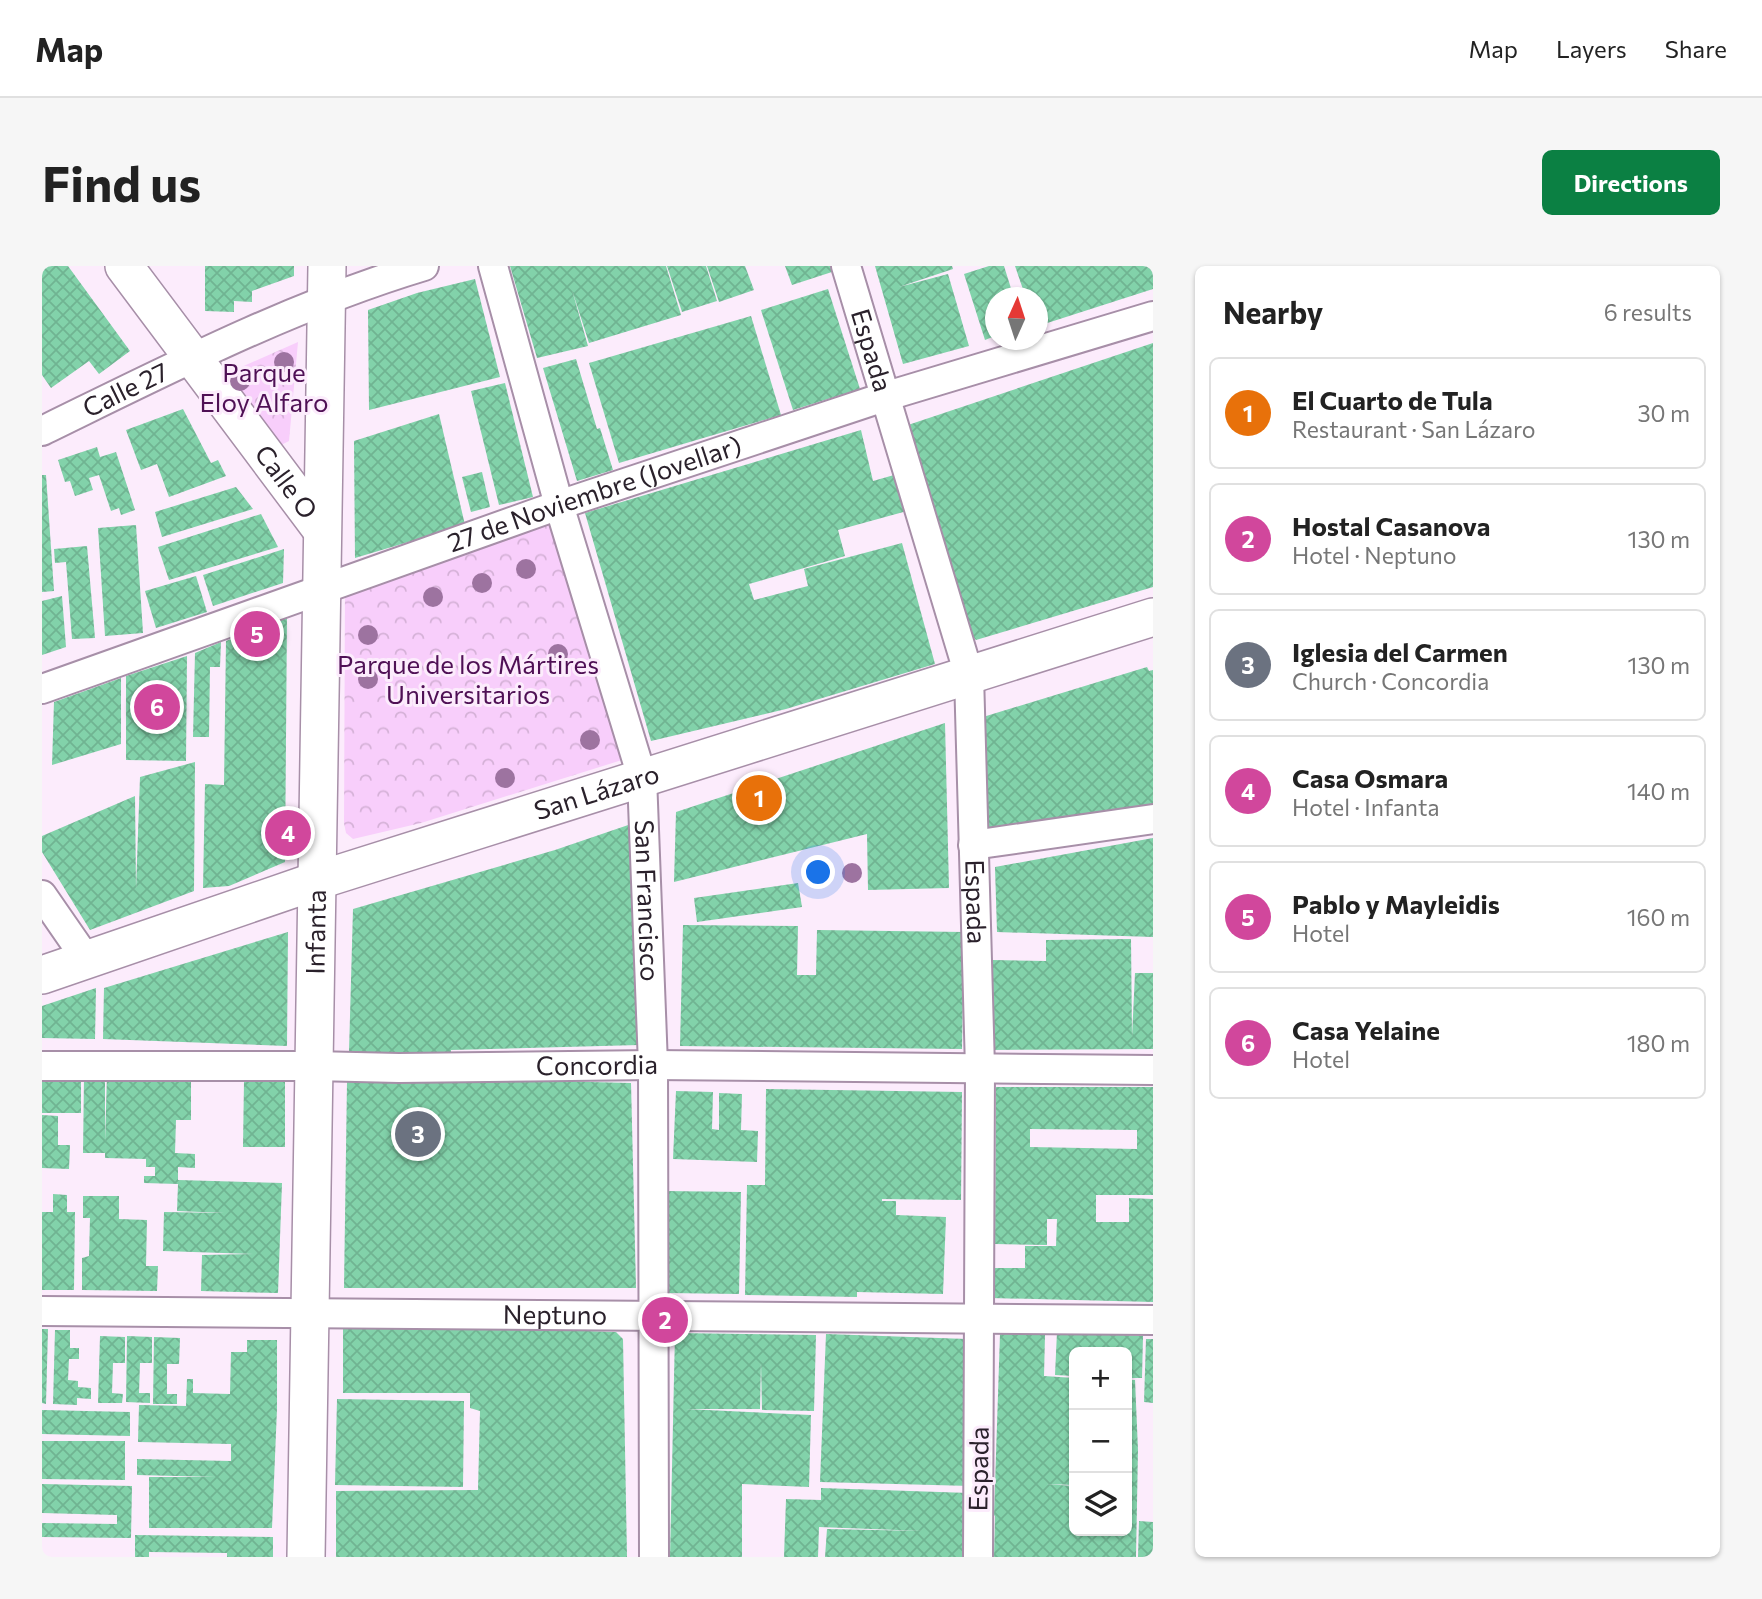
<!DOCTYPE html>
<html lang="en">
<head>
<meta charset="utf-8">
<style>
  :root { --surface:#fff; --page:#f6f6f6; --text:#222; --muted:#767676; --line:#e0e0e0; --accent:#0b8043 }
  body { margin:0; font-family:Commissioner,sans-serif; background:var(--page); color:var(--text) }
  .controls { position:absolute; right:21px; bottom:21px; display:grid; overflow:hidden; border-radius:10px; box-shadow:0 2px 5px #0004 }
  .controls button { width:63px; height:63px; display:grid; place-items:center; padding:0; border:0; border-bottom:2px solid var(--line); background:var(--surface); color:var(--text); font:35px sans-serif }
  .compass { position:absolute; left:943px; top:21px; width:63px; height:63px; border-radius:50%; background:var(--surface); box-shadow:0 2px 5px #0004; rotate:3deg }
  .you { position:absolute; left:777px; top:607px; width:24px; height:24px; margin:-18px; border:5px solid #fff; border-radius:50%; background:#1a73e8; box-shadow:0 0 0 10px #1a73e833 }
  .badge { display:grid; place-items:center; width:46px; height:46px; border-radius:50%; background:var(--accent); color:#fff; font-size:23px; font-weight:700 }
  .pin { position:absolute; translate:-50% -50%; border:4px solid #fff; box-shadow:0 2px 7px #0006 }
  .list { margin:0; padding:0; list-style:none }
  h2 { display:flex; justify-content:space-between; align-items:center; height:91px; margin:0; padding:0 28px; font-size:30px }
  h2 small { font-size:23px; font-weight:400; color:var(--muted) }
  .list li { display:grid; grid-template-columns:46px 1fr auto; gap:21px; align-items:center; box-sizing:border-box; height:112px; margin:0 14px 14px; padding:0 14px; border:2px solid var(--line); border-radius:10px }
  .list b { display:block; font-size:26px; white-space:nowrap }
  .list p { margin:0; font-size:23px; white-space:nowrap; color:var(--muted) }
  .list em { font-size:23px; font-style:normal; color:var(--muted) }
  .icon { flex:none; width:38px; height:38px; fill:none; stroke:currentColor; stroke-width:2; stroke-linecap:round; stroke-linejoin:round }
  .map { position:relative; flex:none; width:1111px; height:1291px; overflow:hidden; border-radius:10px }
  header { display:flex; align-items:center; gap:42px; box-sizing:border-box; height:98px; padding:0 35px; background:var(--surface); border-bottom:2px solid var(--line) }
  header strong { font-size:33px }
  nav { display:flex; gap:38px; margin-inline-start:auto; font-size:24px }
  .intro { display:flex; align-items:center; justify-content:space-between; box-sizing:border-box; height:168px; padding:0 42px }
  h1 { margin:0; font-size:49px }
  .button { padding:18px 32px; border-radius:10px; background:var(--accent); color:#fff; font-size:24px; font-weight:700 }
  main { display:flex; gap:42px; padding:0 42px }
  aside { flex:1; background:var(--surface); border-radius:10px; box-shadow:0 2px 5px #0004 }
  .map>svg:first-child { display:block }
</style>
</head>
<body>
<header>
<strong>Map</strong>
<nav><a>Map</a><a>Layers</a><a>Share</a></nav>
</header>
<div class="intro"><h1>Find us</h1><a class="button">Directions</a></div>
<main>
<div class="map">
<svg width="1111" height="1291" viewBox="0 0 1111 1291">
  <defs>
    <pattern id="forest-crowns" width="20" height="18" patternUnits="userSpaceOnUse" patternTransform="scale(1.75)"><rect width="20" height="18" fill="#f8cefb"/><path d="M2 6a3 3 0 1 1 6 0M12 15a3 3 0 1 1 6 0" fill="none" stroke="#d5b1d7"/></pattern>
    <pattern id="building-cross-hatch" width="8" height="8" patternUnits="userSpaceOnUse" patternTransform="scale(1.75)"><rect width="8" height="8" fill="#82d2aa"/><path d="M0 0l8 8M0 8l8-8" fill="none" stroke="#70b492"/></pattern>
  </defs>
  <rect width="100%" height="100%" fill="#fcecfc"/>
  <g fill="url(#forest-crowns)">
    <polygon points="256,76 247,175 237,180 177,111"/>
    <polygon points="506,256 580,494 379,557 311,573 304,567 302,557 303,328"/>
  </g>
  <g fill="url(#building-cross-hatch)" fill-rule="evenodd">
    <polygon points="0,0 26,0 88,85 57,108 47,95 9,122 0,109"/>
    <polygon points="163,0 252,0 252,10 210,25 210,36 192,35 192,46 163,45"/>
    <polygon points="468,0 624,0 639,49 547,77 530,24 546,80 495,92"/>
    <polygon points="625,0 664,0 675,35 640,46"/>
    <polygon points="665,0 703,0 712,24 677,36"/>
    <polygon points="743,0 791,0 793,5 750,19"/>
    <polygon points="833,0 910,0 911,3 857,21 906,8 927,80 861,98"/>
    <polygon points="947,0 962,0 972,32 953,32 953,70 943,74 922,8"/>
    <polygon points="973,0 1111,0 1111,23 996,60 996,32 984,32"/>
    <polygon points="433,13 458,111 327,144 326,44 375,27"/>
    <polygon points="786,23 818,123 751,144 719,44"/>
    <polygon points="709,50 739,149 577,197 547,97"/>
    <polygon points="1111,77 1111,321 934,374 928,368 860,161"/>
    <polygon points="534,93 555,163 558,162 571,204 535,215 501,102"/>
    <polygon points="463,117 491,231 457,239 429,125"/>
    <polygon points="141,143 169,197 176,194 184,210 127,231 115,198 99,204 84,164"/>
    <polygon points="397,148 423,259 313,292 312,175"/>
    <polygon points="819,164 831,215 852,209 865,245 796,264 803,290 707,318 712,334 766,320 762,303 860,277 893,398 744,443 609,475 543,247"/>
    <polygon points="55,181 58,191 74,186 93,244 79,249 77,242 69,245 57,209 47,212 51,224 33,230 28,215 23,216 16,194"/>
    <polygon points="440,206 448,241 429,246 420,211"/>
    <polygon points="0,209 4,209 12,325 0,326"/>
    <polygon points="194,221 211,243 120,271 113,246"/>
    <polygon points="219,248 236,281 127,314 116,281"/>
    <polygon points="94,259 101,367 63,370 56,262"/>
    <polygon points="45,280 53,372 30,373 24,296 13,297 12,283"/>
    <polygon points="242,283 241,317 171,340 161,309"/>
    <polygon points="154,310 165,346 114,362 103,325"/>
    <polygon points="20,330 24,381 0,389 0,335"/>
    <polygon points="245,351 243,596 187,620 161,622 163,518 182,519 184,375"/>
    <polygon points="179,376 178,401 168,401 167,471 151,471 153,387"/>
    <polygon points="145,390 144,495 84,494 84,410"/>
    <polygon points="1105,401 1107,405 1111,404 1111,546 942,570 941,451"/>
    <polygon points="79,412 79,478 10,499 12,436"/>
    <polygon points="903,457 907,622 826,624 825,568 632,616 634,546"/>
    <polygon points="153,496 152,625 48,664 0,586 0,570 93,530 94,623 98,511"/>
    <polygon points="595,556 597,779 409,784 409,792 359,794 358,787 307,786 311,643 513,584"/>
    <polygon points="1111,572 1111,671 955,666 953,601"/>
    <polygon points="756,617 760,641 655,656 652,632"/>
    <polygon points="641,659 756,660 755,709 774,709 775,664 922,666 920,783 638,780"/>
    <polygon points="246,666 245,780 61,773 62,722"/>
    <polygon points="1089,673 1090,771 1093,707 1111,707 1111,783 951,784 950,694 1004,695 1004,674"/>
    <polygon points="54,722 53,773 0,772 0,740"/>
    <polygon points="65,808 149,810 149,854 134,854 133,887 153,888 153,902 136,901 136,914 240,917 236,1027 159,1025 160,989 211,988 121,985 122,946 182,947 135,945 136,918 102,917 102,910 113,910 113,901 104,901 104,893 63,892 63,887 41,887 42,811 63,811 63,876"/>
    <polygon points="0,810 39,811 39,847 0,847"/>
    <polygon points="243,814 243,881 201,881 202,815"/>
    <polygon points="507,815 589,817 594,1022 302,1022 305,816"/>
    <path d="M954 821H1111V929H1054V956H1087V932L1111 933V1036L949 1032 950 1002H983V980H1014L1015 953H1005V979L953 978ZM988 863 1095 864V883L988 881Z"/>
    <polygon points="724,823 920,826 919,934 840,933 840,935 854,935 854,949 904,951 901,1028 815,1026 815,1031 703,1029 705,919 723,919"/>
    <polygon points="634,825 671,826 670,863 677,864 677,827 700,828 699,864 716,865 715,896 631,893"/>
    <polygon points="0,849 16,850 16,879 28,879 27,903 0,902"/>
    <polygon points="623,925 699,926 697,1028 624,1027"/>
    <polygon points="11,928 25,929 25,946 33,946 32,1024 0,1024 0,946 11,946"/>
    <polygon points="41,930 77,930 77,953 105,954 104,1000 116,1000 115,1025 40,1024 40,992 47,990 48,952 41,952"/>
    <polygon points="301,1061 428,1061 574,1066 581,1073 585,1291 294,1291 294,1225 436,1224 438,1145 428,1142 428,1127 301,1127"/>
    <polygon points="0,1063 6,1063 4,1138 0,1137"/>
    <polygon points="13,1064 28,1064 28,1082 37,1082 37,1093 27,1093 26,1114 36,1115 36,1121 49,1122 49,1133 35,1132 35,1139 11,1138"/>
    <polygon points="1015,1066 1101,1070 1100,1112 1085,1112 1085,1086 1032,1086 1032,1110 1013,1109"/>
    <polygon points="633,1067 774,1069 772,1145 720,1144 719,1096 718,1143 644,1143 769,1149 767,1221 700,1218 700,1291 628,1291"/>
    <polygon points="784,1068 925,1073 929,1220 778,1216"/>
    <polygon points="958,1068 1003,1069 1002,1110 1032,1112 1032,1219 1004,1218 1032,1220 1032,1265 1085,1265 1085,1114 1093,1114 1096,1184 1094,1291 952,1291 953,1250 952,1249"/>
    <polygon points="58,1070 83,1071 83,1097 71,1097 70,1127 81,1128 80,1137 56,1137"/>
    <polygon points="85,1070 110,1071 110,1097 98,1097 97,1127 108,1127 108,1137 84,1136"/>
    <polygon points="112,1071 138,1072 137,1098 125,1098 125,1128 135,1128 135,1138 111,1138"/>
    <polygon points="1104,1073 1111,1073 1111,1137 1102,1136"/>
    <polygon points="205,1074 235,1074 235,1143 230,1262 107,1262 107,1211 174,1211 95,1209 95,1193 189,1195 189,1178 96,1176 97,1139 144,1140 145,1113 151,1113 151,1127 188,1128 189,1086 205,1086"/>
    <polygon points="295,1133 422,1135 421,1221 293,1219"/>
    <polygon points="0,1144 88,1146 88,1170 0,1168"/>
    <polygon points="0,1175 83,1175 83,1214 0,1213"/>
    <polygon points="0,1218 90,1220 89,1272 0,1271 0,1257 75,1258 75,1249 0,1247"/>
    <polygon points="779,1222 927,1227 926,1291 783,1291 785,1263 881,1265 777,1261 776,1291 742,1291 744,1233 779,1234"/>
    <polygon points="1097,1255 1111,1256 1111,1291 1096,1291"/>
    <polygon points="93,1269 231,1271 231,1291 185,1291 185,1287 107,1286 107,1291 93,1291"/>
  </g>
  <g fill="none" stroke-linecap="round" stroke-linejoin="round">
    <g stroke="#a78fa8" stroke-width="32">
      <g id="minor">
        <path id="s1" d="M451 0 517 239 600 511 611 799 612 1291"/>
        <path id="s2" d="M804 0 927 409 938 802 936 1291"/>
        <path id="s3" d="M0 165C125 104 249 40 382 0"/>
        <path id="s4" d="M0 423 517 239 845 130 1111 50"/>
        <polyline points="931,579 1111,553"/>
        <polyline points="0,629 45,694"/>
        <path id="s5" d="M0 800H271L357 802 611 799 1111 804"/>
        <path id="s6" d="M0 1045 1111 1054"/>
      </g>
    </g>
    <g stroke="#a78fa8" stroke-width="40">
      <g id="major">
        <path id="s7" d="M82 0 279 263"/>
        <path id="s8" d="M0 709 274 615 1111 351"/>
        <path id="s9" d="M264 1291 285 0"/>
      </g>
    </g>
    <use href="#minor" stroke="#fff" stroke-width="28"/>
    <use href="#major" stroke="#fff" stroke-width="37"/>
  </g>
  <g fill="#9d73a0">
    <circle cx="242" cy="96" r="10"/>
    <circle cx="198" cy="115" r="10"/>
    <circle cx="484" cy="303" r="10"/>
    <circle cx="440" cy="317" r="10"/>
    <circle cx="391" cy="331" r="10"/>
    <circle cx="326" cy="369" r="10"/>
    <circle cx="516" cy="388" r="10"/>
    <circle cx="326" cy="413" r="10"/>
    <circle cx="548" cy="474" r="10"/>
    <circle cx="463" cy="512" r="10"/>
    <circle cx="810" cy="607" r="10"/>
  </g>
  <g text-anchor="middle" stroke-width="6" stroke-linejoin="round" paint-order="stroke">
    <g font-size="26" fill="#2a212b" stroke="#fcecfc">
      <text dy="9" stroke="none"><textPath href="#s2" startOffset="88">Espada</textPath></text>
      <text dy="9" stroke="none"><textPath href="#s3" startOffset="93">Calle 27</textPath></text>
      <text dy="9" stroke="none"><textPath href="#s7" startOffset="270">Calle O</textPath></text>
      <text dy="9" stroke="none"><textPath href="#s4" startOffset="586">27 de Noviembre (Jovellar)</textPath></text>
      <text dy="9" stroke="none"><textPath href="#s8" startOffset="584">San Lázaro</textPath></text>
      <text dy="9" stroke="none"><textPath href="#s1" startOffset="656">San Francisco</textPath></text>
      <text dy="9" stroke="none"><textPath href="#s2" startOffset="654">Espada</textPath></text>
      <text dy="9" stroke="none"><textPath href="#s9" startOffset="625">Infanta</textPath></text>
      <text dy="9" stroke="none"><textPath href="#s5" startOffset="555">Concordia</textPath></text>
      <text dy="9" stroke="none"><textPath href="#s6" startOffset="513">Neptuno</textPath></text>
      <text transform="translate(937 1203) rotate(-89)" y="9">Espada</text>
    </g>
    <g font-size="26" fill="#4f1055" stroke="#fcecfc">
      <text x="222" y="116">Parque<tspan x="222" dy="30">Eloy Alfaro</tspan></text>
      <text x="426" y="408">Parque de los Mártires<tspan x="426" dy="30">Universitarios</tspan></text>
    </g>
  </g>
</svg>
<div class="controls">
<button>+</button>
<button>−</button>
<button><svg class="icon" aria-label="layers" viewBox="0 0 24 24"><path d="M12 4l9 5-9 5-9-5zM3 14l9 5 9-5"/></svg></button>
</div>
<svg class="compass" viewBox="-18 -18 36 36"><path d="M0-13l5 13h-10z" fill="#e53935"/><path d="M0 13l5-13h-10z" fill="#767676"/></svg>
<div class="you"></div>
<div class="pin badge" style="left:717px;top:532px;background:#e8710a">1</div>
<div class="pin badge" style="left:623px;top:1054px;background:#d1479c">2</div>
<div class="pin badge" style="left:376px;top:868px;background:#6b7280">3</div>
<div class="pin badge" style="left:246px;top:567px;background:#d1479c">4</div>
<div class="pin badge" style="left:215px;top:368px;background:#d1479c">5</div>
<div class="pin badge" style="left:115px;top:441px;background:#d1479c">6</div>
</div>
<aside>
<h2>Nearby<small>6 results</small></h2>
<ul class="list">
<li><span class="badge" style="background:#e8710a">1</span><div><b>El Cuarto de Tula</b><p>Restaurant · San Lázaro</p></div><em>30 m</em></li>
<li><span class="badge" style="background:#d1479c">2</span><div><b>Hostal Casanova</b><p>Hotel · Neptuno</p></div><em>130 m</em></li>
<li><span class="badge" style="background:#6b7280">3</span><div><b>Iglesia del Carmen</b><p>Church · Concordia</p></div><em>130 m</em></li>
<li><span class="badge" style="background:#d1479c">4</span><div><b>Casa Osmara</b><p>Hotel · Infanta</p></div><em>140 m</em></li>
<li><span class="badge" style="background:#d1479c">5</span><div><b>Pablo y Mayleidis</b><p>Hotel</p></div><em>160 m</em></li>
<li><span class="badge" style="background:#d1479c">6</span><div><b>Casa Yelaine</b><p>Hotel</p></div><em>180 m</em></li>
</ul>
</aside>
</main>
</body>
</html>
